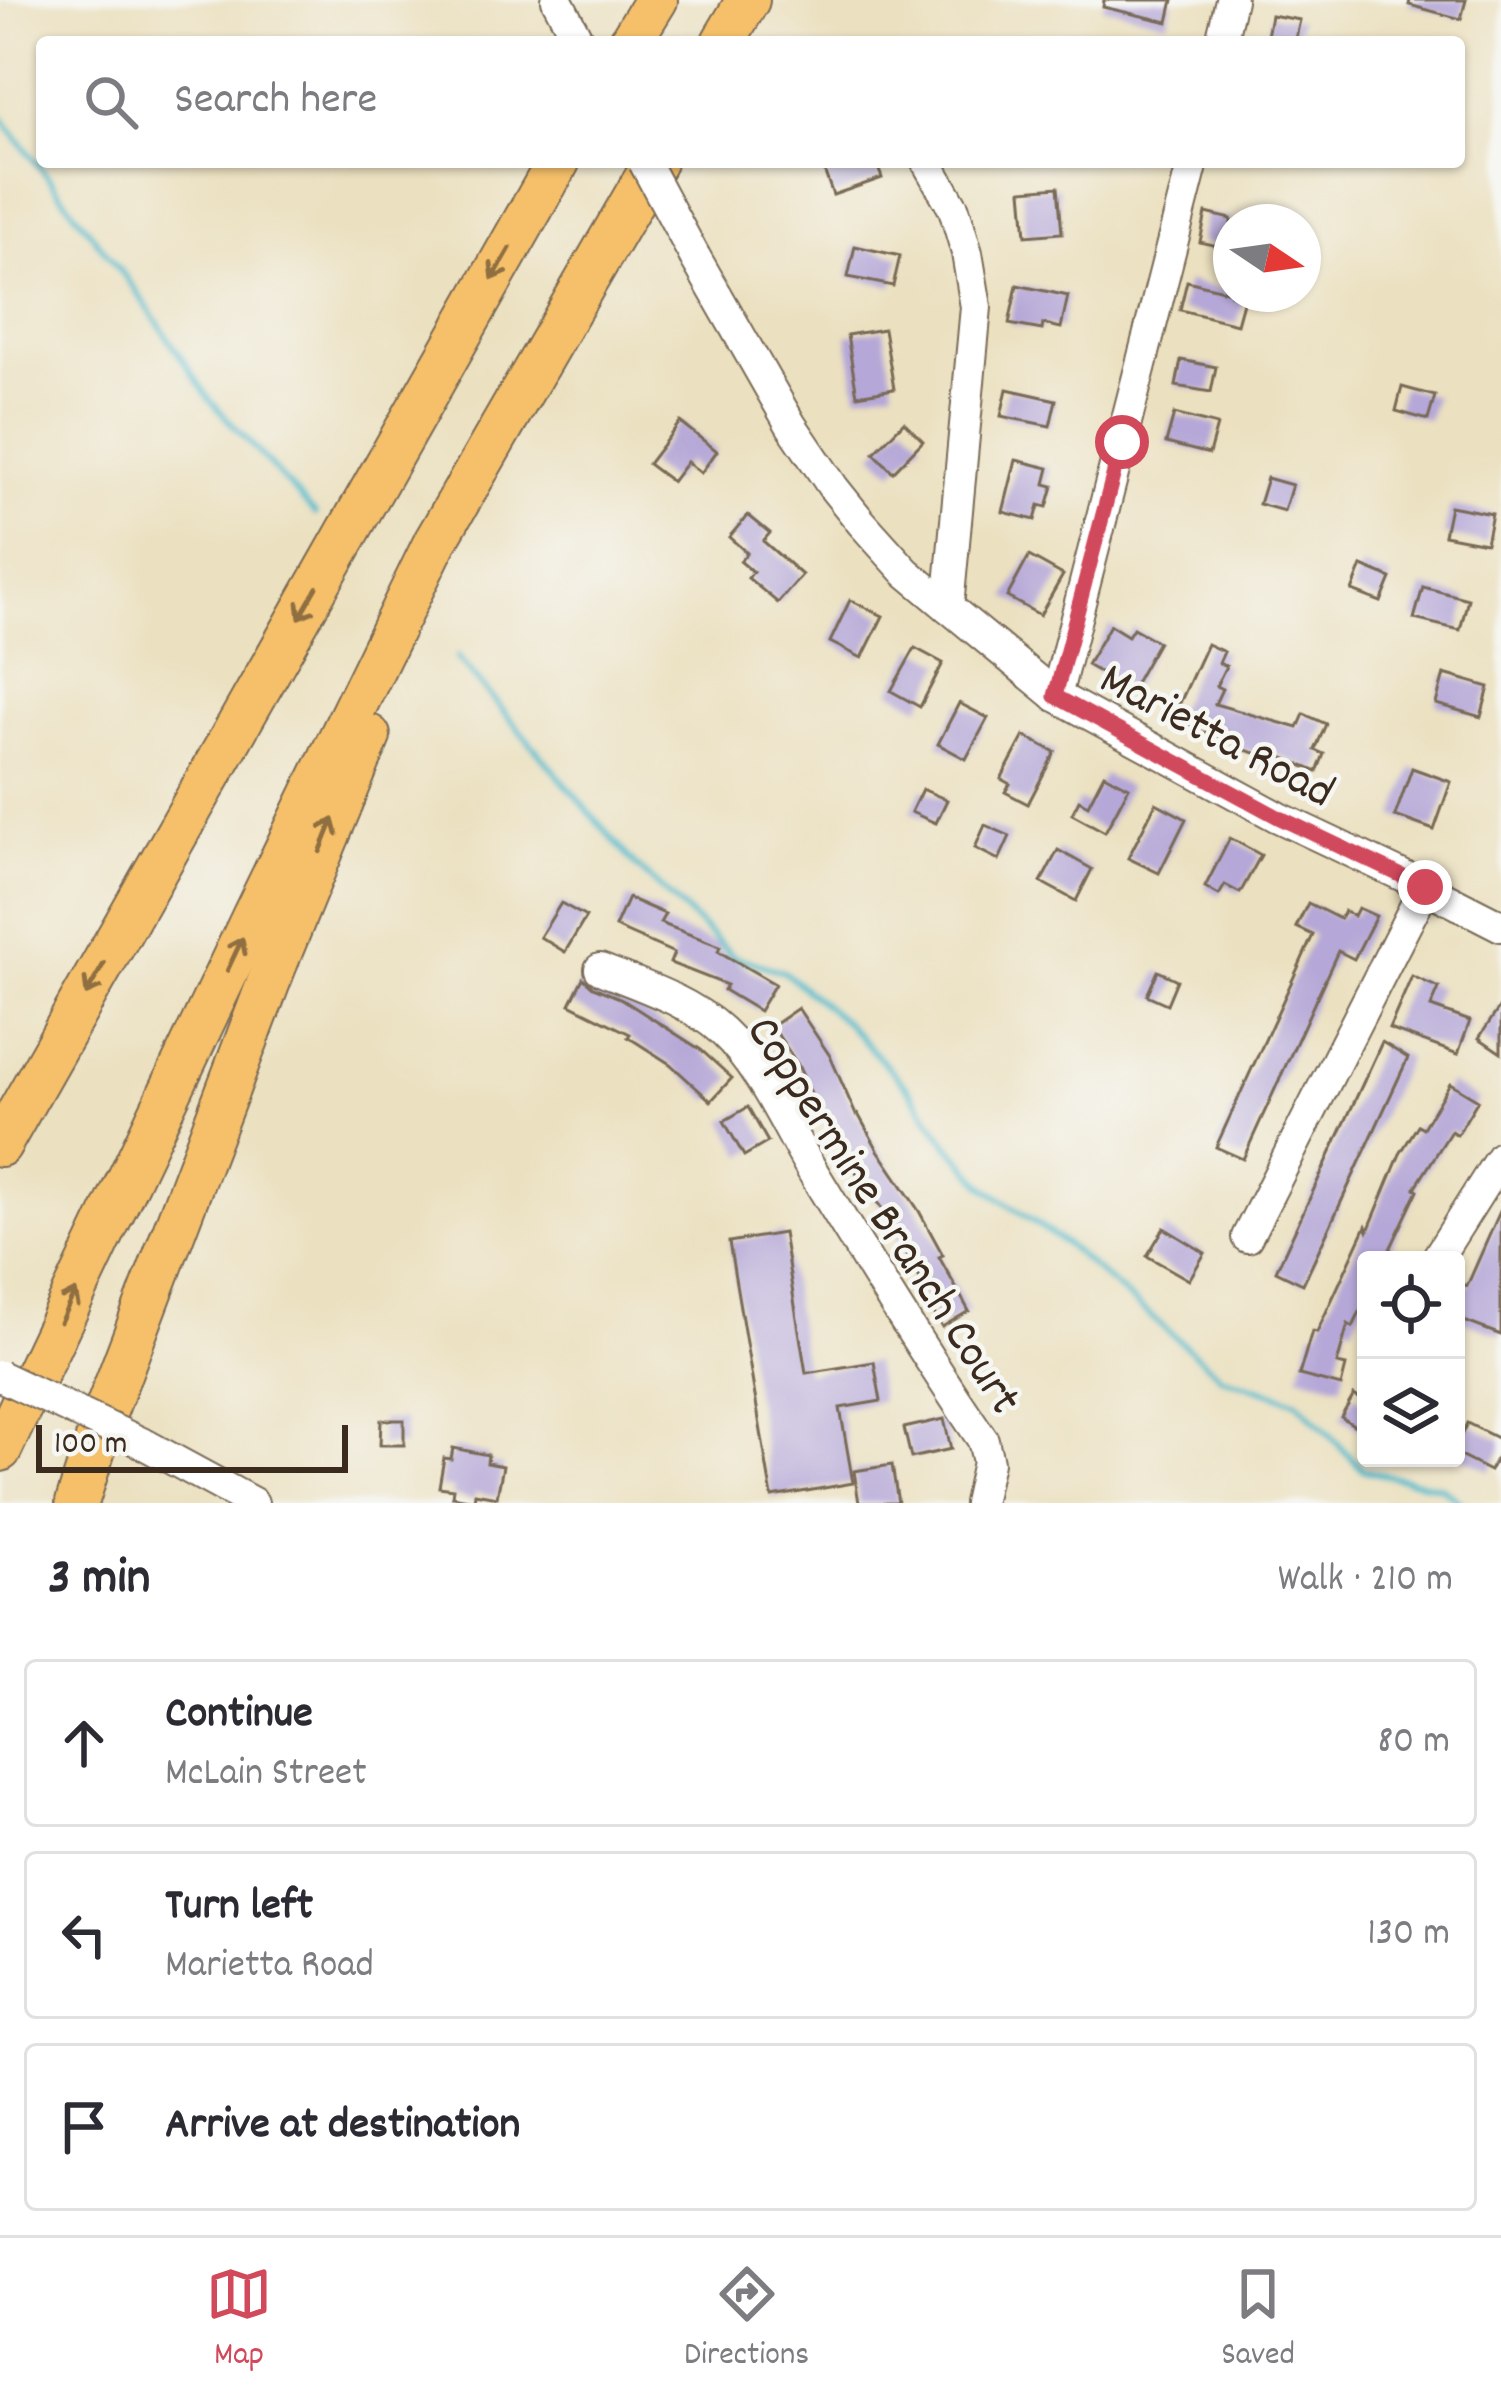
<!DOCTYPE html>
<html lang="en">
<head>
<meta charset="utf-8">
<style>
  :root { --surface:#fff; --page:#f2f2f3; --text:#2b2b33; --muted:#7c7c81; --line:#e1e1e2; --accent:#d1495b }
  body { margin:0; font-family:Dekko,sans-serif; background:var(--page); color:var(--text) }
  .controls { position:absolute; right:36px; bottom:36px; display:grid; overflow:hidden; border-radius:12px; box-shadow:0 3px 9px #0004 }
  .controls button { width:108px; height:108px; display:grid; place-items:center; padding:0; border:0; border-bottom:3px solid var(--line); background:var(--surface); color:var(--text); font:60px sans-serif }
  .compass { position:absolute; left:1213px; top:204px; width:108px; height:108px; border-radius:50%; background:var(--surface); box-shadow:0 3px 9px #0004; rotate:103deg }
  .scale { position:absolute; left:36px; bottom:30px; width:312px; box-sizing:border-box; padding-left:12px; border:6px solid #3b2a1e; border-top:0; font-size:33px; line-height:42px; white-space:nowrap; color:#3b2a1e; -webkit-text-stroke:9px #f6f6f2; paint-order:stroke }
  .stop { position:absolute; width:36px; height:36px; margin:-27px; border:9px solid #d1495b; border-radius:50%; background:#fff }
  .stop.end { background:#d1495b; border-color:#fff; box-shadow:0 3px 12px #0008 }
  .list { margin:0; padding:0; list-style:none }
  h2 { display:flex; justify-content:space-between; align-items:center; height:156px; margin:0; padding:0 48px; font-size:51px }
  h2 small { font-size:39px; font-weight:400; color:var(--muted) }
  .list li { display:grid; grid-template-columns:78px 1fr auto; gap:36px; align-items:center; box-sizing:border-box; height:168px; margin:0 24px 24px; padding:0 24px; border:3px solid var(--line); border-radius:12px }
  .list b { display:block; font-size:45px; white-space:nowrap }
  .list p { margin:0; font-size:39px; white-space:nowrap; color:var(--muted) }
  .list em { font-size:39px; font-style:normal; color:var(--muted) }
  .icon { flex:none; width:66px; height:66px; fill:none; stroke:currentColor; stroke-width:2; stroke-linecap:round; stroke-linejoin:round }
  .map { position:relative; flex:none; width:1501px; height:1503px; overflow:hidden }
  .search { position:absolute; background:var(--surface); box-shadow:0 3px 9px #0004; left:36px; right:36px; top:36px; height:132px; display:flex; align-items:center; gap:30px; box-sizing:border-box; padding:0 42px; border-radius:12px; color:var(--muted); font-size:45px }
  .sheet { height:732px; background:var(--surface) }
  nav { display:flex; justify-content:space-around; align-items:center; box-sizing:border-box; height:168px; border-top:3px solid var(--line); background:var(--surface); font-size:33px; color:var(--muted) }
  nav a { display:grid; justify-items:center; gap:6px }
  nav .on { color:var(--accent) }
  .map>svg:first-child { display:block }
</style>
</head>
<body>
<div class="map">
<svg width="1501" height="1503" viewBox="0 0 1501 1503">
  <rect width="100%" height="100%" fill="#f6f6f2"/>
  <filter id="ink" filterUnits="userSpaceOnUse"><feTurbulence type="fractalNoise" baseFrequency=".00833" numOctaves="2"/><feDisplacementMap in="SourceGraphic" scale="24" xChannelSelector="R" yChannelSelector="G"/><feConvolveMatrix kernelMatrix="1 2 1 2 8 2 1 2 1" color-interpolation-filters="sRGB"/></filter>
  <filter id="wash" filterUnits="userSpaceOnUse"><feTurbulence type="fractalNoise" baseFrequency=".004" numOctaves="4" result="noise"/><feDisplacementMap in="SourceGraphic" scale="48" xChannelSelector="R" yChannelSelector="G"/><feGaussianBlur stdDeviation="2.7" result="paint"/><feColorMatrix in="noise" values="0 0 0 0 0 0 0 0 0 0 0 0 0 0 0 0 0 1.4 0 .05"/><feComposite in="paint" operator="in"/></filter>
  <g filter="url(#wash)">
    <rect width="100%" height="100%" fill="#ebe0bf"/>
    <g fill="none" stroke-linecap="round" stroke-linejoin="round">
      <g stroke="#4cb8c8" stroke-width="6">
        <polyline points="0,116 137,292 210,400 315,514"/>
        <polyline points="457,657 633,863 733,956 784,972 846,1023 907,1087 942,1137 985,1187 1068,1246 1222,1377 1297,1401 1363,1470 1441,1487 1462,1503"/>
      </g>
    </g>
    <g id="blocks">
      <g fill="#b5a7d7">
        <polygon points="1104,0 1173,0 1168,22 1103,7"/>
        <polygon points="1410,0 1466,0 1461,19 1409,5"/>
        <polygon points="1271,15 1300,20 1295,42 1266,42"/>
        <polygon points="821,162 876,162 882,178 833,195"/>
        <polygon points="1058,187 1062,233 1026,236 1022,190"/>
        <polygon points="1206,213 1231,219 1231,249 1200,242"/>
        <polygon points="855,246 900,256 893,286 848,277"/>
        <polygon points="1187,281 1231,292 1231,294 1245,295 1237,324 1180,310"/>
        <polygon points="1017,285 1068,296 1061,328 1043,324 1042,330 1009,324"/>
        <polygon points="884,329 894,389 857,395 847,335"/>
        <polygon points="1181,360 1216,367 1211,392 1176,386"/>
        <polygon points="1402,387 1435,396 1428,420 1396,411"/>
        <polygon points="1007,389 1056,400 1050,426 1001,416"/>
        <polygon points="1174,414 1217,425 1209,454 1166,443"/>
        <polygon points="680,422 717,451 701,473 687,462 672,482 648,464"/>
        <polygon points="904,422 923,441 893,472 874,453"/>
        <polygon points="1016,460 1049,468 1045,484 1053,486 1047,507 1039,505 1035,520 1003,512"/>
        <polygon points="1267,478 1292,485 1284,511 1259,504"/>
        <polygon points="1450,506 1492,514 1486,543 1444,535"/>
        <polygon points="748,515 770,533 763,541 802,575 778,603 748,578 753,572 740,561 747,553 729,537"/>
        <polygon points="1029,556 1063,575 1040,615 1007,597"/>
        <polygon points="1362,566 1391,578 1381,602 1352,591"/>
        <polygon points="1423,587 1468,599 1460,630 1414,619"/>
        <polygon points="850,600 883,616 862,658 830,642"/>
        <polygon points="1110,625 1128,636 1133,628 1158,642 1131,690 1087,665"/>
        <polygon points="1207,644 1224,652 1219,663 1226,666 1216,686 1222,689 1215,704 1298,728 1304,714 1326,724 1315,750 1324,754 1317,772 1264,749 1262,755 1238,748 1240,741 1203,732 1173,718"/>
        <polygon points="915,648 943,663 920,707 891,691"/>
        <polygon points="1444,674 1489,687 1481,717 1436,704"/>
        <polygon points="959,703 988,718 966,759 938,744"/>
        <polygon points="1024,736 1055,752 1028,804 1005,792 1010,784 1001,779"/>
        <polygon points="1412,768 1451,782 1434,830 1395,816"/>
        <polygon points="1104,774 1129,787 1105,832 1072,814 1079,800 1088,805"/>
        <polygon points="922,789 947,800 936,823 911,812"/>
        <polygon points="1156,803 1186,819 1159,873 1128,858"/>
        <polygon points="985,825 1010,836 999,860 975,848"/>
        <polygon points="1230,838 1261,855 1240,893 1225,885 1219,895 1205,887"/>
        <polygon points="1058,850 1092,869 1076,901 1041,882"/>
        <polygon points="628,898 665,914 660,923 720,946 718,951 775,984 759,1011 724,990 727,985 670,963 674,953 615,927"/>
        <polygon points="561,903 586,917 565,952 540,937"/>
        <polygon points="1308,903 1340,919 1344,911 1354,916 1358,908 1376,916 1354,959 1338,951 1243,1159 1216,1147 1313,935 1296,927"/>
        <polygon points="1158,971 1177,980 1167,1004 1147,995"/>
        <polygon points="1412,976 1439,988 1431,1007 1470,1021 1458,1054 1389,1029"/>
        <polygon points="583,978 593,987 620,998 701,1050 732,1078 711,1101 670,1064 628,1037 630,1034 570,1004"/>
        <polygon points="1501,1005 1501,1053 1479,1038"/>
        <polygon points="798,1008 830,1056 856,1115 858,1114 878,1150 919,1211 943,1255 939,1257 969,1311 942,1327 922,1292 926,1290 886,1214 862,1182 821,1111 819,1112 798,1065 772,1026"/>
        <polygon points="1382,1042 1408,1058 1303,1284 1276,1271"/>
        <polygon points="1450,1083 1478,1100 1457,1135 1451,1131 1415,1188 1418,1190 1385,1260 1366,1260 1366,1299 1353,1327 1348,1324 1337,1364 1346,1366 1341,1386 1299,1375 1312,1331 1317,1332 1366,1226 1368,1231 1400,1154 1418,1125 1423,1128"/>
        <polygon points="748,1107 768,1142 744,1156 724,1121"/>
        <polygon points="1501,1209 1501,1335 1456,1318 1456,1303 1463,1284 1467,1286"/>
        <polygon points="1164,1228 1205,1253 1189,1280 1147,1256"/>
        <polygon points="783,1233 806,1373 874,1362 881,1401 840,1408 853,1483 772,1497 729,1242"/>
        <polygon points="1354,1395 1366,1403 1366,1433 1341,1417"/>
        <polygon points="944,1419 951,1449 911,1458 904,1428"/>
        <polygon points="381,1420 404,1420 404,1445 380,1445"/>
        <polygon points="1467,1423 1501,1440 1501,1449 1490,1471 1456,1454 1456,1446"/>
        <polygon points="453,1448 488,1455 487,1463 503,1466 497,1497 475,1493 474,1500 452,1496 453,1489 439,1487 444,1458 451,1459"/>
        <polygon points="892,1465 898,1503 859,1503 854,1471"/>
      </g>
    </g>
  </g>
  <g filter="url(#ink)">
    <use href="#blocks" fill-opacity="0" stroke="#796a56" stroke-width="3"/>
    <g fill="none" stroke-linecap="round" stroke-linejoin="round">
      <g stroke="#796a56" stroke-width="34">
        <g id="minor">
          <polyline points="557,0 579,42"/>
          <polyline points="1221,42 1231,0"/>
          <polyline points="927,162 954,209 967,253 976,307 948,607"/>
          <polyline points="695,257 791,425 833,487 861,522 906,572 948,607 1056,696 1278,817 1403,876 1501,926"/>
          <polyline points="1056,696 1193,162"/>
          <path d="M600 969C641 985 689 1001 722 1031 762 1068 788 1131 816 1177 870 1266 925 1355 983 1440L988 1462 979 1503"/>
          <polyline points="1247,1237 1425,887"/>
          <polyline points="1436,1260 1501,1157"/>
          <polyline points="146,1445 253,1503"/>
        </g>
      </g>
      <g stroke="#796a56" stroke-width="46">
        <g id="highway">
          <polyline points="630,42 656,0"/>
          <polyline points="723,42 748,0"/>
          <polyline points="0,1145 558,162"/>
          <polyline points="0,1450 254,915 435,542 655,162"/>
          <polyline points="77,1503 107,1408 274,968 369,736"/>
        </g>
      </g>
      <use href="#minor" stroke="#fff" stroke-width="30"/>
      <use href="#highway" stroke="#f6c06b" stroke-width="42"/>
      <g stroke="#796a56" stroke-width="34" stroke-linecap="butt">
        <g id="minor-bridge">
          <polyline points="644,162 695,257"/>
          <polyline points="0,1376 146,1445"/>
        </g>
      </g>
      <use href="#minor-bridge" stroke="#fff" stroke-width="30"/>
    </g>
    <defs><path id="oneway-shaft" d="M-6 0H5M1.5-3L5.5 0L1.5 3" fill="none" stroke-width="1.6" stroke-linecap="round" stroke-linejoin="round" transform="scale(3)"/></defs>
    <g stroke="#8f6e41">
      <use href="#oneway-shaft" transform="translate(501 264) rotate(120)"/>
      <use href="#oneway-shaft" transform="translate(308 603) rotate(120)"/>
      <use href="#oneway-shaft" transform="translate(327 835) rotate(-68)"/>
      <use href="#oneway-shaft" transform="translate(235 954) rotate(-65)"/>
      <use href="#oneway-shaft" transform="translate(95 979) rotate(120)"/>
      <use href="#oneway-shaft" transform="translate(68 1306) rotate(-64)"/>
    </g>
  </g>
  <g fill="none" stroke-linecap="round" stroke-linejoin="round" filter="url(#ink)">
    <polyline stroke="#d1495b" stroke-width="15" points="1122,442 1055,696 1278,817 1425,887"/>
  </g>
  <g text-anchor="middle" stroke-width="9" stroke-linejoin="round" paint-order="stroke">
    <g font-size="48" fill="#3b2a1e" stroke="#f6f6f2">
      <text transform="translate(1219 732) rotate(28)" y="17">Marietta Road</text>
      <text transform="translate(887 1213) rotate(57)" y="17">Coppermine Branch Court</text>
    </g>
  </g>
</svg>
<div class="controls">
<button><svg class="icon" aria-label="locate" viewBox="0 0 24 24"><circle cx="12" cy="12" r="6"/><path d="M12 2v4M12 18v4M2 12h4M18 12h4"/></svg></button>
<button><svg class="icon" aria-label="layers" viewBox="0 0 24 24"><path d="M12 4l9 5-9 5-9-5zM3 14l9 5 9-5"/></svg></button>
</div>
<svg class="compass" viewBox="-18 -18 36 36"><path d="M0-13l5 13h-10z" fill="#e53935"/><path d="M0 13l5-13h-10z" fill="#7c7c81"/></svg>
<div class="scale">100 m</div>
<div class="stop" style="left:1122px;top:442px"></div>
<div class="stop end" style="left:1425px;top:887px"></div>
<div class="search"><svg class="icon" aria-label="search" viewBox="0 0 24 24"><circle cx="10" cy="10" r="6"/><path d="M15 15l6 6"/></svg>Search here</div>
</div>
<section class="sheet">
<h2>3 min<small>Walk · 210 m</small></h2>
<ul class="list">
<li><svg class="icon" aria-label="ahead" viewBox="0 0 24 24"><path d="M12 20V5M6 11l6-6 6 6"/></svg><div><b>Continue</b><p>McLain Street</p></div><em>80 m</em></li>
<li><svg class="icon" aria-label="left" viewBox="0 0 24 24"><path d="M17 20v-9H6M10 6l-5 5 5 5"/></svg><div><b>Turn left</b><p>Marietta Road</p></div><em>130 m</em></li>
<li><svg class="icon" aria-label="arrive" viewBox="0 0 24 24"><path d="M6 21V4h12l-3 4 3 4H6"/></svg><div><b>Arrive at destination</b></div></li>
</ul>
</section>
<nav>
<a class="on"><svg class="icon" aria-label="map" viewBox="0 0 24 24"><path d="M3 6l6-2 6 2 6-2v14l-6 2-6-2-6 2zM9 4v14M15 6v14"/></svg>Map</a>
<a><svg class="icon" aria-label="directions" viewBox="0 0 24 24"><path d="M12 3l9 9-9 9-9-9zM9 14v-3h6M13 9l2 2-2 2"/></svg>Directions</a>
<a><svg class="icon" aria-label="saved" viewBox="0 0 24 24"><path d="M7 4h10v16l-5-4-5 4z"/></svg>Saved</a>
</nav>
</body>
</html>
